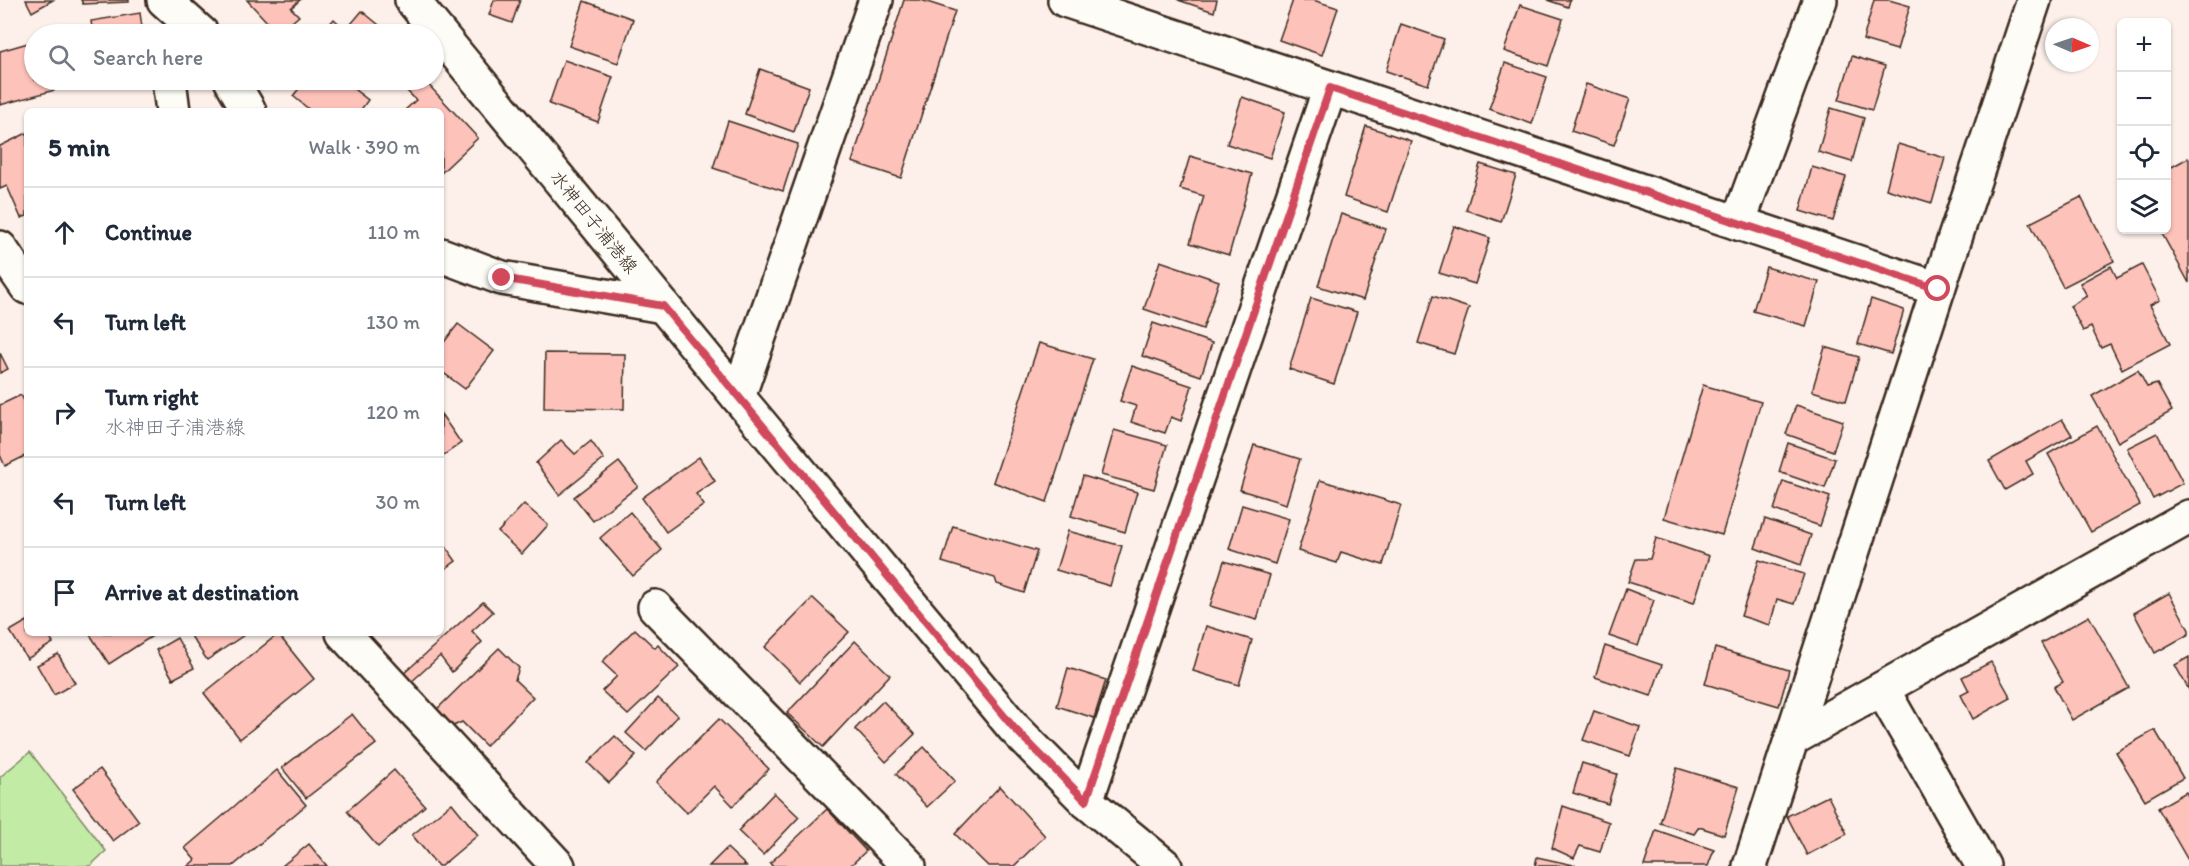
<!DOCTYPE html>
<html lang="en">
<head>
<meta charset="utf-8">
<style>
  :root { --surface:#fff; --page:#f2f2f3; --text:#1f2937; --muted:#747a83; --line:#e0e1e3 }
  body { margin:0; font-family:Itim,"Klee One",sans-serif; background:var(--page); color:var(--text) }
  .controls { position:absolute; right:18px; top:18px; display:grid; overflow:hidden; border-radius:9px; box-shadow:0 2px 4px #0004 }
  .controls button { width:54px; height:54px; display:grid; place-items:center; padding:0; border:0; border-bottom:2px solid var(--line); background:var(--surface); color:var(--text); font:30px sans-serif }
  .compass { position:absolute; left:2045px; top:18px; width:54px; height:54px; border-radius:50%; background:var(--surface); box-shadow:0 2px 4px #0004; rotate:92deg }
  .stop { position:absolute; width:18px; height:18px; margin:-14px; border:4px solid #d1495b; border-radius:50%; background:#fff }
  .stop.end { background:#d1495b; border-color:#fff; box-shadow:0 2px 6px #0008 }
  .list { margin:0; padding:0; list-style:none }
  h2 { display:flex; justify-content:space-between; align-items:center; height:78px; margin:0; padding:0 24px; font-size:26px }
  h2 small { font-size:20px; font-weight:400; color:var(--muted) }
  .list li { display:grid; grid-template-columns:39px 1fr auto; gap:18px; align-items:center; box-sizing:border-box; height:90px; padding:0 24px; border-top:2px solid var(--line) }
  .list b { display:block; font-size:22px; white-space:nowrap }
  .list p { margin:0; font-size:20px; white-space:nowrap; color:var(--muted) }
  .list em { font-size:20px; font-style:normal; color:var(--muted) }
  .icon { flex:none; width:33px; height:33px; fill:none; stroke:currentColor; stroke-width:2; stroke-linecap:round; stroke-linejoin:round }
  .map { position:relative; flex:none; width:2189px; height:866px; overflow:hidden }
  .search { position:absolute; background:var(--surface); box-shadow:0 2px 4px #0004; left:24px; top:24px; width:420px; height:66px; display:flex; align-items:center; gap:15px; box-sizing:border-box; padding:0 21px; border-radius:33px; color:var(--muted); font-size:22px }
  .panel { position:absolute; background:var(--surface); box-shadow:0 2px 4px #0004; left:24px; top:108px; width:420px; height:528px; border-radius:9px }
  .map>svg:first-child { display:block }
</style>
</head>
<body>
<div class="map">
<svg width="2189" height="866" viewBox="0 0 2189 866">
  <rect width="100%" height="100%" fill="#fdf0eb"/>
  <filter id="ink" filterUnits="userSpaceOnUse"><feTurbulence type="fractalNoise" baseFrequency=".0167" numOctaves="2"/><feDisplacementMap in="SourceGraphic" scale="12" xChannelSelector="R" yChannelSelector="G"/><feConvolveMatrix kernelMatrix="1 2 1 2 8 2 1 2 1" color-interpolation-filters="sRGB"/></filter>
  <g filter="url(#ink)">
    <polygon fill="#c2eba6" stroke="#7e8a62" stroke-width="1.5" points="30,752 106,851 90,866 0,866 0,777"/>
    <g fill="#fdc2ba" stroke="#3b2a1e" stroke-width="1.5">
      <polygon points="26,0 53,0 32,12"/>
      <polygon points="81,0 129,0 129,2 83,4"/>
      <polygon points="247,0 300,0 291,8 299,16 278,34"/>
      <polygon points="494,0 520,0 512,23 489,15"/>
      <polygon points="904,0 921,0 955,11 901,178 852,162"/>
      <polygon points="1178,0 1217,0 1214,12"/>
      <polygon points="1293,0 1313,0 1338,8 1322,55 1279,40"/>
      <polygon points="1547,0 1570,0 1568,7"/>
      <polygon points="1874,0 1889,0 1910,6 1897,50 1863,40"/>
      <polygon points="584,1 633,19 618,63 569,46"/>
      <polygon points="1520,5 1563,19 1548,66 1504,51"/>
      <polygon points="362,11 390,34 321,34 334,19 346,30"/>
      <polygon points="140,13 143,34 93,34 91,21"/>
      <polygon points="1401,24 1444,39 1428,85 1386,71"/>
      <polygon points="28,43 34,67 34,80 53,80 55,90 0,105 0,51"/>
      <polygon points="1852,56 1885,66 1872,110 1839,100"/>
      <polygon points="564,60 613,77 598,122 549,104"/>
      <polygon points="1505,63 1547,77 1532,124 1489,109"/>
      <polygon points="760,69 809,87 794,132 745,114"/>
      <polygon points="306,80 342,80 368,100 360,111 311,111 293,96"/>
      <polygon points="396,80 424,80 478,138 441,173 441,111 404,111 416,100"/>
      <polygon points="1586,84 1630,99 1614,145 1571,131"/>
      <polygon points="1242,97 1285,112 1270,158 1227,144"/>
      <polygon points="1831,108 1864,118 1852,162 1818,152"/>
      <polygon points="728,121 798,144 783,191 713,168"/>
      <polygon points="1366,126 1411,141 1388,212 1344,197"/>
      <polygon points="27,133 27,216 21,218 7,186 0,189 0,146"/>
      <polygon points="1898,144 1945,158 1932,203 1886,189"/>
      <polygon points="1190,156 1252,174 1229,255 1190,243 1204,196 1180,189"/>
      <polygon points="2188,158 2189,159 2189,283 2160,230 2166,230 2166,170"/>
      <polygon points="1480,164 1516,175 1501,222 1466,210"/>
      <polygon points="1812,167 1846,177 1833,221 1800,211"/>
      <polygon points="2081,197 2114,261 2063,287 2030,223"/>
      <polygon points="1341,214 1386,229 1363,300 1318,286"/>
      <polygon points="1454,226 1490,238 1475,284 1439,273"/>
      <polygon points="1160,261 1219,281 1203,329 1144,309"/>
      <polygon points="2142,265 2160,300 2150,305 2170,344 2122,369 2110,344 2101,348 2091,327 2083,331 2070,306 2087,296 2080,283 2111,266 2117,278"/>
      <polygon points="1766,267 1819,282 1806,326 1753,311"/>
      <polygon points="1433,296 1469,308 1454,354 1418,343"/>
      <polygon points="1311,298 1357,312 1334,384 1289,369"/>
      <polygon points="1871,299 1904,310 1891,354 1858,344"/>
      <polygon points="1153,323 1212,343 1201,376 1142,356"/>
      <polygon points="458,324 494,351 465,389 441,371 441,346"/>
      <polygon points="1039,343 1093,359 1047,502 993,482"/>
      <polygon points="1825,347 1859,357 1846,401 1812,391"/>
      <polygon points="0,353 8,369 0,373"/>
      <polygon points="545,353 625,354 624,409 544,408"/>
      <polygon points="1132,366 1192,386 1181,421 1171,417 1165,433 1131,422 1136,406 1120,401"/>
      <polygon points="2138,370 2147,387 2157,384 2172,411 2118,442 2092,396"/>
      <polygon points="1703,385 1761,402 1722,535 1664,518"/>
      <polygon points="21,395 27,406 27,455 5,466 0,455 0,405"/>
      <polygon points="1796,405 1843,421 1833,451 1786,434"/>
      <polygon points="441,414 461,443 441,457"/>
      <polygon points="2062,419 2072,435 2026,461 2033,474 2005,490 1989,461"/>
      <polygon points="2097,426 2140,505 2091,532 2048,454"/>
      <polygon points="1114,430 1167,445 1154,489 1101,475"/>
      <polygon points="2157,433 2183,483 2153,499 2127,448"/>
      <polygon points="561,440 575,454 591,441 604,459 559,495 536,463"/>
      <polygon points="1788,443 1835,459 1825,488 1779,472"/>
      <polygon points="1254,445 1300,459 1286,504 1240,490"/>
      <polygon points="699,457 715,481 696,494 704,505 666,532 642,498"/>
      <polygon points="619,462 638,486 593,521 574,497"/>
      <polygon points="1083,476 1137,492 1125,532 1071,516"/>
      <polygon points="1320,480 1401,505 1383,565 1341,552 1337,563 1298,551"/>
      <polygon points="1783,481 1830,497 1820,526 1774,510"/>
      <polygon points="524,504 548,525 522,554 498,532"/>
      <polygon points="1242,505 1289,519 1275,564 1229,549"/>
      <polygon points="630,512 662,550 633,576 600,538"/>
      <polygon points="1765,519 1811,535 1801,565 1755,548"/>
      <polygon points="953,526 1037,551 1024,593 997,584 995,578 942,562"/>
      <polygon points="1068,531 1122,546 1110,586 1056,570"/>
      <polygon points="1656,538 1709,556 1694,603 1628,582 1636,559 1650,559"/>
      <polygon points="441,540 456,561 441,572"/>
      <polygon points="1759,560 1804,574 1794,604 1777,599 1770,625 1741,616"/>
      <polygon points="1224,561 1270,575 1257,620 1210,606"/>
      <polygon points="1626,589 1654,600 1638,646 1609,636"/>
      <polygon points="2169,593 2189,630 2189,634 2155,653 2134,613"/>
      <polygon points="813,598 849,632 800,682 765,647"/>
      <polygon points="483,602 493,612 472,631 482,642 452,672 440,656 409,684 402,675"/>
      <polygon points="2089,616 2129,688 2072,720 2054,687 2063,682 2041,643"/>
      <polygon points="27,621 27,633 47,633 53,643 27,659 10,631"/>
      <polygon points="1206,626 1252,640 1239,685 1193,671"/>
      <polygon points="635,629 655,648 658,645 679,667 628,715 602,691 617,676 602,662"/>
      <polygon points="89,633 157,633 109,664"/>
      <polygon points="189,633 247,633 207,660"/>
      <polygon points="278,634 314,679 240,739 204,693"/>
      <polygon points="177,638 194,668 173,679 156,650"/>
      <polygon points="855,641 890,675 823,747 787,713"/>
      <polygon points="1605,646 1662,665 1651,696 1595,677"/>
      <polygon points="499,648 519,668 515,680 533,697 486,746 462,722 447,729 432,714"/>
      <polygon points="1715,648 1789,670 1779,706 1705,684"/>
      <polygon points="58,654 75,683 54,695 37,665"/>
      <polygon points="2189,657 2189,690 2175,665"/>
      <polygon points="1991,662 2011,698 1973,719 1961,695 1969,691 1962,677"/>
      <polygon points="1068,668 1106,680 1094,718 1057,706"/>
      <polygon points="658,698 678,716 646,751 626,733"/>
      <polygon points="883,701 915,734 886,762 855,729"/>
      <polygon points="1594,711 1640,727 1630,756 1583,740"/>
      <polygon points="352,714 376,744 306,798 282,768"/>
      <polygon points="719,719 769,769 733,806 714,786 687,813 656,782"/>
      <polygon points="2155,730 2183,778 2145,800 2116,752"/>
      <polygon points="615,736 636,756 609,783 588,763"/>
      <polygon points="924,747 955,781 927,807 896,774"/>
      <polygon points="1582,763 1617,774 1608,804 1573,793"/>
      <polygon points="1677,768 1739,787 1724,835 1699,827 1694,834 1660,823"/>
      <polygon points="100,769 139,821 113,841 73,789"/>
      <polygon points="277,770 306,805 233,866 188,866 195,860 185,848"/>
      <polygon points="394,770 425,806 378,847 347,811"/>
      <polygon points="1000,786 1045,836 1014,866 988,866 955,834"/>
      <polygon points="2186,792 2189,798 2189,862 2158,808"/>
      <polygon points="774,793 799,817 763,855 738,831"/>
      <polygon points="1828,796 1847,834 1807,855 1787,816"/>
      <polygon points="452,803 478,835 441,866 438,866 412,835"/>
      <polygon points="1563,806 1609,822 1600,852 1580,846 1574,858 1552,848"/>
      <polygon points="827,809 866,851 850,866 772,866 770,863"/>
      <polygon points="1656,830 1714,850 1708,866 1644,866"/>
      <polygon points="309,844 327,866 282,866"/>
      <polygon points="727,848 746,866 709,866"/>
      <polygon points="1537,857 1578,866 1535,866"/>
    </g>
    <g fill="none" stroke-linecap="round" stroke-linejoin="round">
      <g stroke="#3b2a1e" stroke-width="38">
        <g id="minor">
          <polyline points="164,0 202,34"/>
          <polyline points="1065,0 1938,289"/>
          <polyline points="169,80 173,111"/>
          <polyline points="231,80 249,111"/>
          <polyline points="1738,223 1820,0"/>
          <polyline points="0,248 27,287"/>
          <polyline points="441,255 502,278 663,306"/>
          <polyline points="738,397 876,0"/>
          <polyline points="655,607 909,866"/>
          <polyline points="343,633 558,866"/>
          <polyline points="1882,689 1983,866"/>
          <polyline points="1792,739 2189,517"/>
          <polyline points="1086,801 1330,88"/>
          <polyline points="1750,866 1938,289 2034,0"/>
        </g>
      </g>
      <g stroke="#3b2a1e" stroke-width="38">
        <polyline id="secondary" points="412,0 738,397 1014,728 1086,801 1165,866"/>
      </g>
      <use href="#minor" stroke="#fdfcf7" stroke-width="33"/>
      <use href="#secondary" stroke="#fdfcf7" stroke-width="33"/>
    </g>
  </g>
  <g fill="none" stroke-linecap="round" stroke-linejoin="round" filter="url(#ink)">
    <polyline stroke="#d1495b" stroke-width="8" points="502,278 663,306 1014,728 1086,801 1330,88 1938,289"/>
  </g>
  <g text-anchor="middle" stroke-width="4.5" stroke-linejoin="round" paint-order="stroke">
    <g font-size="18" fill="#3b2a1e" stroke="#fdfcf7">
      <text transform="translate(594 222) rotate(51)" y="6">水神田子浦港線</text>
    </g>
  </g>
</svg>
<div class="controls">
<button>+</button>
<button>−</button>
<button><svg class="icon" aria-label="locate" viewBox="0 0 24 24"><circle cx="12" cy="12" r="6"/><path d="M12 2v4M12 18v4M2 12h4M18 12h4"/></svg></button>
<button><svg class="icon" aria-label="layers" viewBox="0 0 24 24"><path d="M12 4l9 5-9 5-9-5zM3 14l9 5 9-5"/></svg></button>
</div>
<svg class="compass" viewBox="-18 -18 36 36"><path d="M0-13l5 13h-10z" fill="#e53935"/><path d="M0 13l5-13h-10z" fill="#747a83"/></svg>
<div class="stop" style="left:1938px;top:289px"></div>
<div class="stop end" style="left:502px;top:278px"></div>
<div class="search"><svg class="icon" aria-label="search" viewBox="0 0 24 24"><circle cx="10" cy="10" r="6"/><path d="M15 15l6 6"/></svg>Search here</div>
<section class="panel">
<h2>5 min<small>Walk · 390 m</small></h2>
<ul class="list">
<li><svg class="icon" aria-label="ahead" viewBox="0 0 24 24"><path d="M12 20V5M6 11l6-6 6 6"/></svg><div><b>Continue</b></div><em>110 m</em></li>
<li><svg class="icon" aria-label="left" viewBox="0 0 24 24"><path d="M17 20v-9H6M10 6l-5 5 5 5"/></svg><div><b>Turn left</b></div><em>130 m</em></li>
<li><svg class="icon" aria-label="right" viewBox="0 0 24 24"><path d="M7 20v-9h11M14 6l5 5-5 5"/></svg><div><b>Turn right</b><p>水神田子浦港線</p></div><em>120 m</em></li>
<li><svg class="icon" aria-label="left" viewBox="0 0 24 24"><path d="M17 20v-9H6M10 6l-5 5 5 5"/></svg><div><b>Turn left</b></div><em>30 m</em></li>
<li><svg class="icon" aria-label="arrive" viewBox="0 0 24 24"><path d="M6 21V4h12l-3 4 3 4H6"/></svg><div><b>Arrive at destination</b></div></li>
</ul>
</section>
</div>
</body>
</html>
